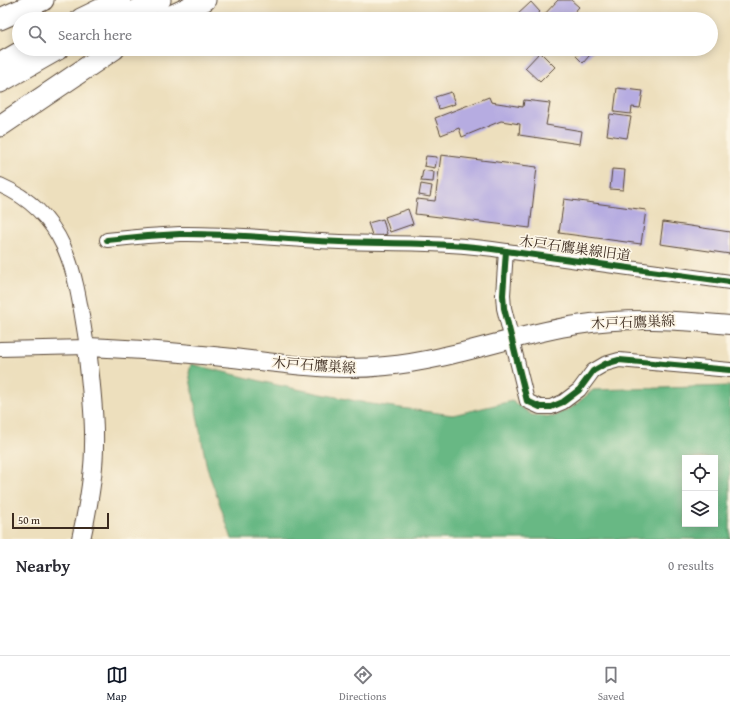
<!DOCTYPE html>
<html lang="en">
<head>
<meta charset="utf-8">
<style>
  :root { --surface:#fff; --page:#f2f2f3; --text:#2b2b33; --muted:#7c7c81; --line:#e1e1e2; --accent:#111827 }
  body { margin:0; font-family:"Gentium Book Plus","Noto Serif JP",serif; background:var(--page); color:var(--text) }
  .controls { position:absolute; right:12px; bottom:12px; display:grid; overflow:hidden; border-radius:0px; box-shadow:0 2px 10px #0003 }
  .controls button { width:36px; height:36px; display:grid; place-items:center; padding:0; border:0; border-bottom:1px solid var(--line); background:var(--surface); color:var(--text); font:20px sans-serif }
  .scale { position:absolute; left:12px; bottom:10px; width:97px; box-sizing:border-box; padding-left:4px; border:2px solid #3b2a1e; border-top:0; font-size:11px; line-height:14px; white-space:nowrap; color:#3b2a1e; -webkit-text-stroke:3px #fcf5e5; paint-order:stroke }
  .list { margin:0; padding:0; list-style:none }
  h2 { display:flex; justify-content:space-between; align-items:center; height:52px; margin:0; padding:0 16px; font-size:17px }
  h2 small { font-size:13px; font-weight:400; color:var(--muted) }
  .icon { flex:none; width:22px; height:22px; fill:none; stroke:currentColor; stroke-width:2; stroke-linecap:round; stroke-linejoin:round }
  .map { position:relative; flex:none; width:730px; height:539px; overflow:hidden }
  .search { position:absolute; background:var(--surface); box-shadow:0 2px 10px #0003; left:12px; right:12px; top:12px; height:44px; display:flex; align-items:center; gap:10px; box-sizing:border-box; padding:0 14px; border-radius:22px; color:var(--muted); font-size:15px }
  .sheet { height:116px; background:var(--surface) }
  nav { display:flex; justify-content:space-around; align-items:center; box-sizing:border-box; height:56px; border-top:1px solid var(--line); background:var(--surface); font-size:11px; color:var(--muted) }
  nav a { display:grid; justify-items:center; gap:2px }
  nav .on { color:var(--accent) }
  .map>svg:first-child { display:block }
</style>
</head>
<body>
<div class="map">
<svg width="730" height="539" viewBox="0 0 730 539">
  <rect width="100%" height="100%" fill="#fcf5e5"/>
  <filter id="ink" filterUnits="userSpaceOnUse"><feTurbulence type="fractalNoise" baseFrequency=".025" numOctaves="2"/><feDisplacementMap in="SourceGraphic" scale="8" xChannelSelector="R" yChannelSelector="G"/><feConvolveMatrix kernelMatrix="1 2 1 2 8 2 1 2 1" color-interpolation-filters="sRGB"/></filter>
  <filter id="wash" filterUnits="userSpaceOnUse"><feTurbulence type="fractalNoise" baseFrequency=".012" numOctaves="4" result="noise"/><feDisplacementMap in="SourceGraphic" scale="16" xChannelSelector="R" yChannelSelector="G"/><feGaussianBlur stdDeviation="0.9" result="paint"/><feColorMatrix in="noise" values="0 0 0 0 0 0 0 0 0 0 0 0 0 0 0 0 0 1.4 0 .05"/><feComposite in="paint" operator="in"/></filter>
  <g filter="url(#wash)">
    <rect width="100%" height="100%" fill="#eddfbd"/>
    <path fill="#68b884" stroke="#527151" fill-rule="evenodd" d="M191 364 277 385 371 404 453 415 512 401 532 415 553 417 574 406 593 390 730 386V539H232L207 468 189 373ZM685 458H715V524H685Z"/>
    <g id="blocks">
      <g fill="#b6ace1">
        <polygon points="558,0 571,0 579,7 568,19 540,19"/>
        <polygon points="531,2 540,12 532,19 519,19 516,16"/>
        <polygon points="582,49 595,49 583,63 576,56"/>
        <polygon points="540,52 555,67 540,82 525,68"/>
        <polygon points="617,88 643,91 640,108 632,107 631,114 614,112"/>
        <polygon points="451,92 455,104 439,109 435,97"/>
        <polygon points="489,97 491,102 523,107 524,100 550,103 546,125 582,131 580,144 519,135 520,124 501,121 462,137 459,128 441,135 435,118"/>
        <polygon points="610,114 631,117 627,138 607,135"/>
        <polygon points="441,155 537,167 530,228 415,214 417,199 435,201"/>
        <polygon points="426,156 437,157 435,168 424,166"/>
        <polygon points="612,169 625,170 623,190 610,189"/>
        <polygon points="423,170 434,172 433,182 421,181"/>
        <polygon points="421,184 432,186 430,197 419,195"/>
        <polygon points="564,199 646,210 641,244 559,233"/>
        <polygon points="408,209 413,224 390,232 385,217"/>
        <polygon points="383,219 387,234 373,238 368,223"/>
        <polygon points="663,222 730,232 730,254 660,244"/>
      </g>
    </g>
  </g>
  <g filter="url(#ink)">
    <use href="#blocks" fill-opacity="0" stroke="#564536" stroke-width="1"/>
    <g fill="none" stroke-linecap="round" stroke-linejoin="round">
      <g stroke="#564536" stroke-width="16">
        <g id="minor">
          <path d="M0 185C71 216 76 279 87 347L0 349"/>
          <path d="M107 240C131 237 155 235 180 234 233 233 287 240 340 242 396 244 451 242 506 251"/>
          <polyline points="730,282 506,251 503,295 504,308 527,401 540,407 551,407 563,402 579,390 593,371 605,364 619,360 730,370"/>
        </g>
      </g>
      <g stroke="#564536" stroke-width="20">
        <path id="major" d="M81 539C88 508 94 477 94 445 95 412 90 379 87 347 136 349 185 353 233 358 286 364 333 372 386 366 451 360 513 335 577 325 628 317 679 320 730 325"/>
      </g>
      <g stroke="#564536" stroke-width="23">
        <g id="highway">
          <polyline points="0,19 43,0"/>
          <polyline points="81,19 120,0"/>
          <polyline points="117,19 160,0"/>
          <polyline points="165,19 205,0"/>
          <polyline points="0,64 26,49"/>
          <polyline points="0,82 58,49"/>
          <polyline points="0,126 114,49"/>
        </g>
      </g>
      <use href="#minor" stroke="#fff" stroke-width="14"/>
      <use href="#major" stroke="#fff" stroke-width="18"/>
      <use href="#highway" stroke="#fff" stroke-width="21"/>
      <g stroke="#fcf5e5" stroke-width="8">
        <g id="cycleway">
          <path d="M107 240C131 237 155 235 180 234 233 233 287 240 340 242 396 244 451 242 506 251"/>
          <polyline points="730,282 506,251 503,295 504,308 527,401 540,407 551,407 563,402 579,390 593,371 605,364 619,360 730,370"/>
        </g>
      </g>
      <use href="#cycleway" stroke="#1b5e20" stroke-width="6"/>
    </g>
  </g>
  <g text-anchor="middle" stroke-width="3.5" stroke-linejoin="round" paint-order="stroke">
    <g font-size="14" fill="#3b2a1e" stroke="#fcf5e5">
      <text transform="translate(575 248) rotate(8)" y="5">木戸石鷹巣線旧道</text>
      <text transform="translate(633 322) rotate(-2)" y="5">木戸石鷹巣線</text>
      <text transform="translate(314 365) rotate(4)" y="5">木戸石鷹巣線</text>
    </g>
  </g>
</svg>
<div class="controls">
<button><svg class="icon" aria-label="locate" viewBox="0 0 24 24"><circle cx="12" cy="12" r="6"/><path d="M12 2v4M12 18v4M2 12h4M18 12h4"/></svg></button>
<button><svg class="icon" aria-label="layers" viewBox="0 0 24 24"><path d="M12 4l9 5-9 5-9-5zM3 14l9 5 9-5"/></svg></button>
</div>
<div class="scale">50 m</div>
<div class="search"><svg class="icon" aria-label="search" viewBox="0 0 24 24"><circle cx="10" cy="10" r="6"/><path d="M15 15l6 6"/></svg>Search here</div>
</div>
<section class="sheet">
<h2>Nearby<small>0 results</small></h2>
<ul class="list">
</ul>
</section>
<nav>
<a class="on"><svg class="icon" aria-label="map" viewBox="0 0 24 24"><path d="M3 6l6-2 6 2 6-2v14l-6 2-6-2-6 2zM9 4v14M15 6v14"/></svg>Map</a>
<a><svg class="icon" aria-label="directions" viewBox="0 0 24 24"><path d="M12 3l9 9-9 9-9-9zM9 14v-3h6M13 9l2 2-2 2"/></svg>Directions</a>
<a><svg class="icon" aria-label="saved" viewBox="0 0 24 24"><path d="M7 4h10v16l-5-4-5 4z"/></svg>Saved</a>
</nav>
</body>
</html>
